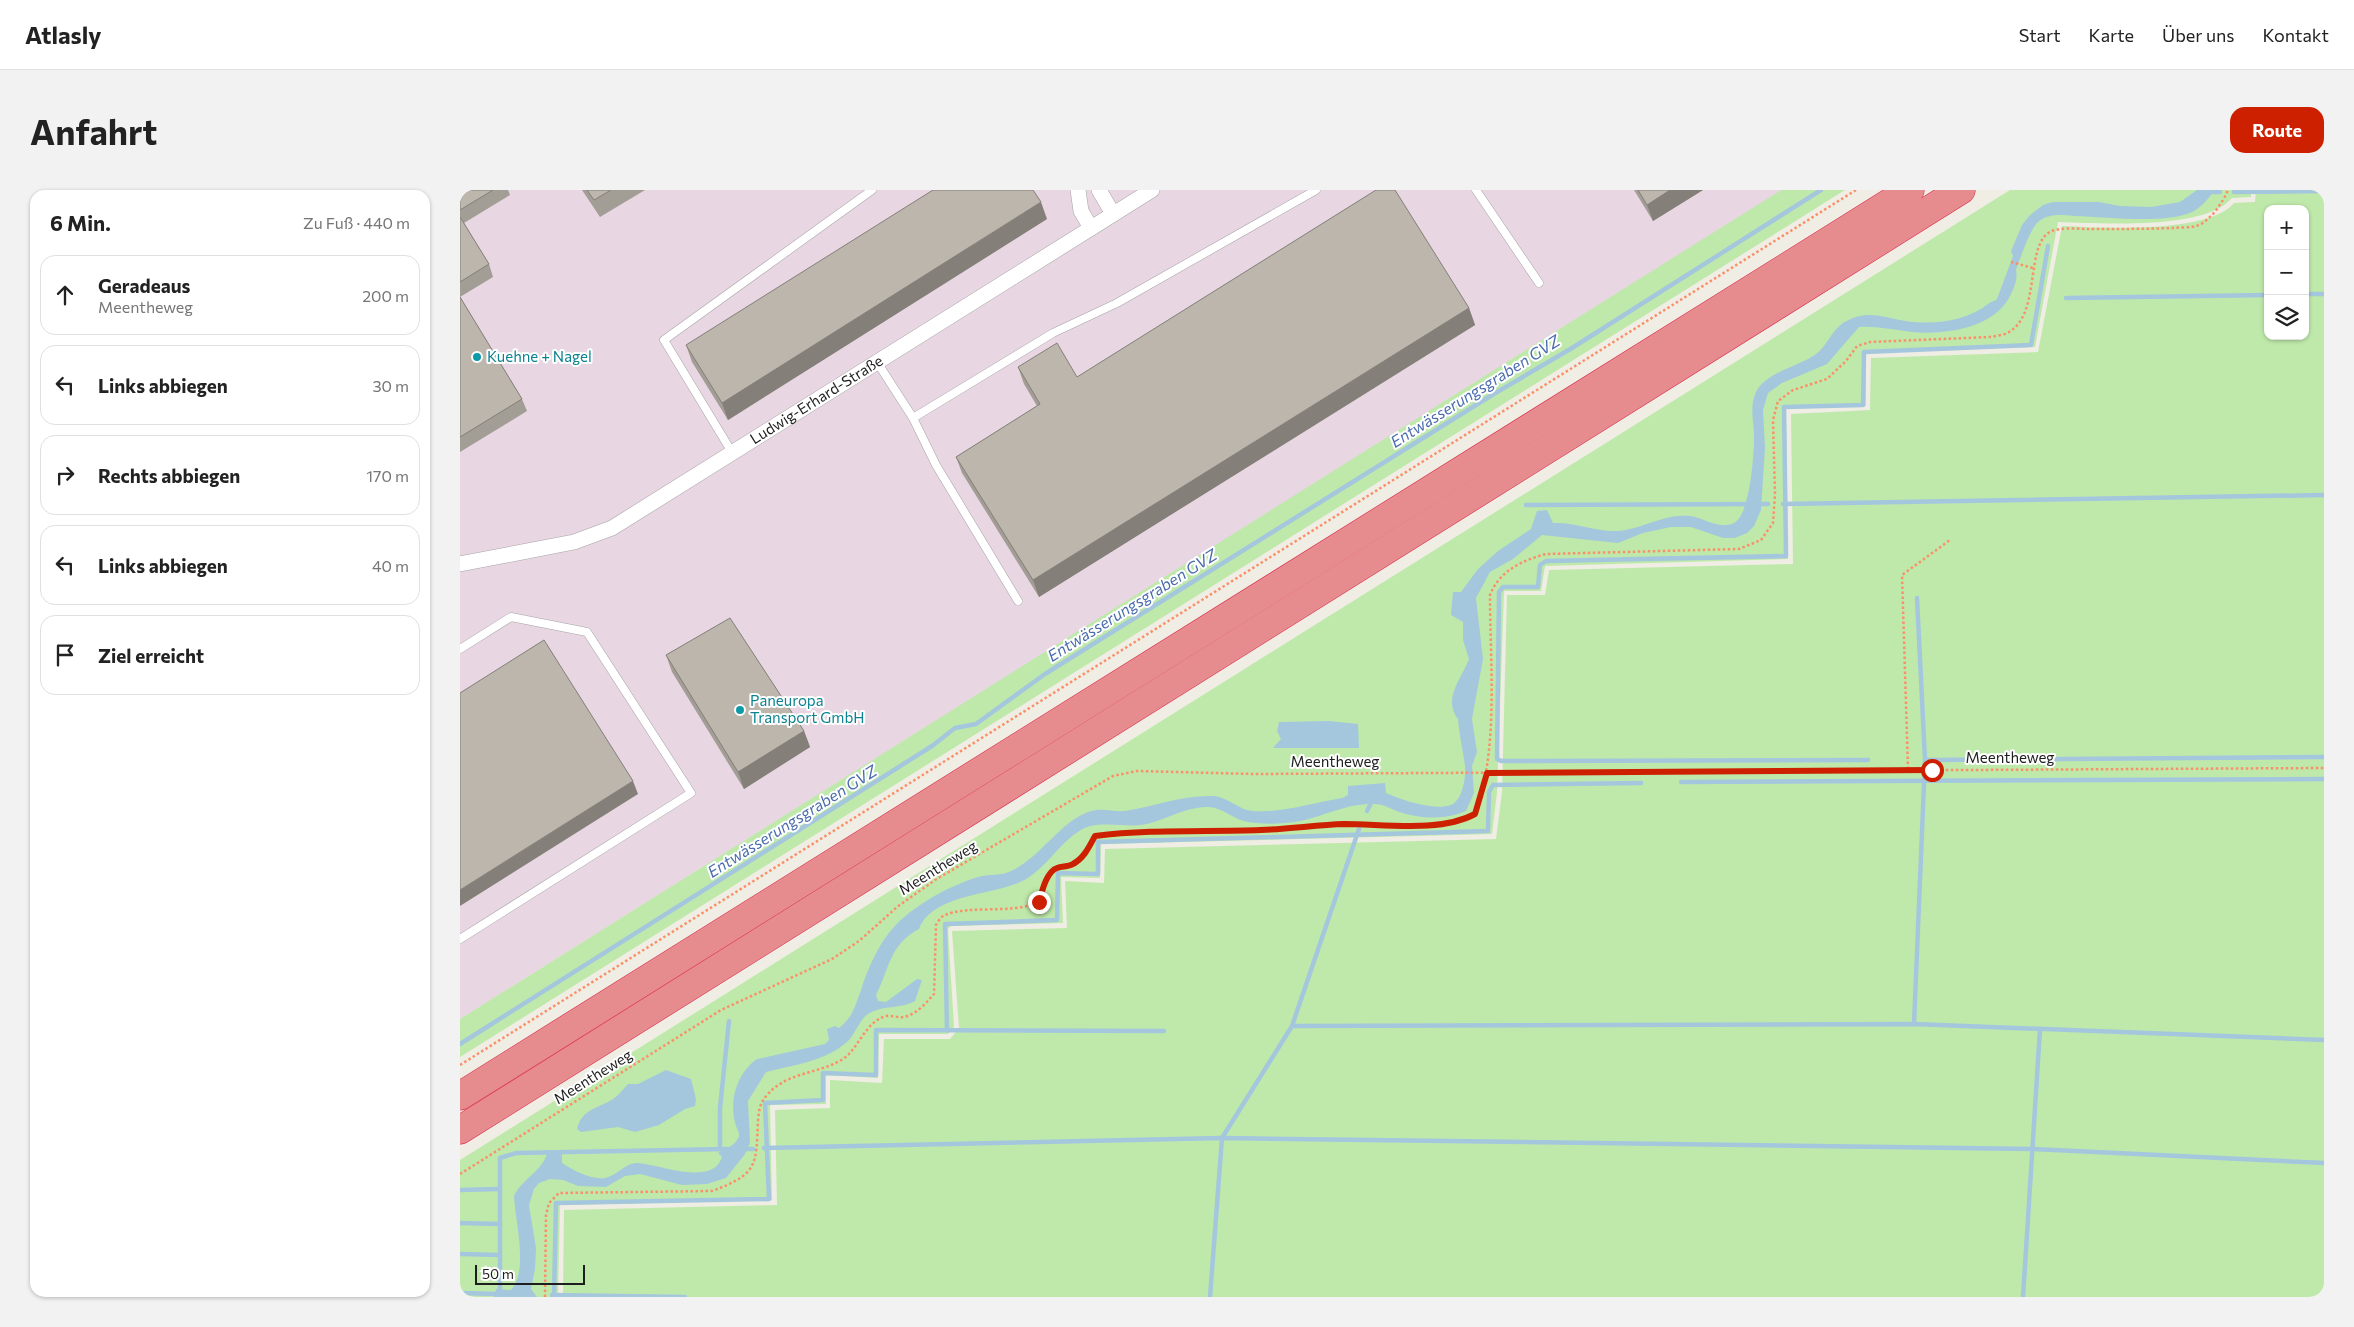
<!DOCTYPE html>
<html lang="de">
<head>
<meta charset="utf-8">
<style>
  :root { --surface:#fff; --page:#f2f2f2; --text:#222; --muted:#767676; --line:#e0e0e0; --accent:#cc2000 }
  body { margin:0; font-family:Commissioner,sans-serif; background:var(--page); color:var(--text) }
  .controls { position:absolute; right:15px; top:15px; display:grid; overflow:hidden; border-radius:10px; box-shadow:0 1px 4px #0004 }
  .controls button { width:45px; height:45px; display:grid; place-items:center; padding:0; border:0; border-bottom:1px solid var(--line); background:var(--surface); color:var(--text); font:25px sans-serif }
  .scale { position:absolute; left:15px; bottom:12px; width:110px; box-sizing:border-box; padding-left:5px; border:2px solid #1e1e1e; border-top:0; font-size:14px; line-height:18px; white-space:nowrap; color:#1e1e1e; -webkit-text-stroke:4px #fff; paint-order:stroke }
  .stop { position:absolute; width:15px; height:15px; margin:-11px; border:4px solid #cc2000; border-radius:50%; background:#fff }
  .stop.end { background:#cc2000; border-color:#fff; box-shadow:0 1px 5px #0008 }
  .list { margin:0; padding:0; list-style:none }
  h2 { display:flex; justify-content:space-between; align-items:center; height:65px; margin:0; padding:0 20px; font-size:21px }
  h2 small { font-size:16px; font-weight:400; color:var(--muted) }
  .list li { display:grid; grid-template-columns:32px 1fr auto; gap:15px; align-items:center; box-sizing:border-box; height:80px; margin:0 10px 10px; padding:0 10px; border:1px solid var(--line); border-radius:15px }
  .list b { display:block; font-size:19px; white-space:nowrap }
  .list p { margin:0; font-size:16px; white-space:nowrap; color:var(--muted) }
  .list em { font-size:16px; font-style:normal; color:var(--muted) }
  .icon { flex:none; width:28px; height:28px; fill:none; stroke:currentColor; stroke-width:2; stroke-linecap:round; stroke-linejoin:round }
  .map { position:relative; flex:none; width:1864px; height:1107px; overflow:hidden; border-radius:15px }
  header { display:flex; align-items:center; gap:30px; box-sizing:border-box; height:70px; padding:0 25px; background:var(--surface); border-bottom:1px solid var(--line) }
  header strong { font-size:24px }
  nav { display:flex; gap:28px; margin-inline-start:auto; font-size:18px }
  .intro { display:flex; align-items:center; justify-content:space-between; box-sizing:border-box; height:120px; padding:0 30px }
  h1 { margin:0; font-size:35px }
  .button { padding:12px 22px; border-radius:15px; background:var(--accent); color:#fff; font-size:18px; font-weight:700 }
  main { display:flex; gap:30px; padding:0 30px }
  aside { flex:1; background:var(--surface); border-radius:15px; box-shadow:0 1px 4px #0004 }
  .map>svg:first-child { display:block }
</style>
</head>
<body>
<header>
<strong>Atlasly</strong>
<nav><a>Start</a><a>Karte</a><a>Über uns</a><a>Kontakt</a></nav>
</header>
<div class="intro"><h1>Anfahrt</h1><a class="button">Route</a></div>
<main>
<aside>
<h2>6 Min.<small>Zu Fuß · 440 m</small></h2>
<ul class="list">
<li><svg class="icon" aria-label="ahead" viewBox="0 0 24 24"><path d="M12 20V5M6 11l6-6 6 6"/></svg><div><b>Geradeaus</b><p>Meentheweg</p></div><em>200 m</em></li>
<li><svg class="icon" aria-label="left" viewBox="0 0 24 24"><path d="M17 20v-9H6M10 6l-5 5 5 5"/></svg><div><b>Links abbiegen</b></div><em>30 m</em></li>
<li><svg class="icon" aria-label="right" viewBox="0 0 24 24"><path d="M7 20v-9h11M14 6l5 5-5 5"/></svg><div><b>Rechts abbiegen</b></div><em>170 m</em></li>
<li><svg class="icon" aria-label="left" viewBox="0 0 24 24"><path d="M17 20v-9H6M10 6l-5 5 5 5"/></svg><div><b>Links abbiegen</b></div><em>40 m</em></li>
<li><svg class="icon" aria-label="arrive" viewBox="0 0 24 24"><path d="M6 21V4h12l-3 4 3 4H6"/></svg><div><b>Ziel erreicht</b></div></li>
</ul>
</aside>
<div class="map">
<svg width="1864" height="1107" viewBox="0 0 1864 1107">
  <rect width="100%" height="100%" fill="#efede4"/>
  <polygon fill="#e8d6e2" points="0,0 1323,0 0,829"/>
  <g fill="#bfe9aa" fill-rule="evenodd">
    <polygon points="1321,0 1385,0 0,867 0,829"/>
    <path d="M1550 0H1791V7L1772 8C1744 41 1639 33 1598 32L1575 157 1406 163V216L1326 219 1328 369 1085 376 1081 401H1044L1037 602 1032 644 641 654 640 688 601 687 603 733 491 736 488 739 494 837 488 844H419L418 888 366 885V914L310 915 312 1010 100 1015 98 1107H0V970Z"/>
    <path d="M1796 0H1864V1107H103L104 1020 317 1015 315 920 370 918V890L422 893 424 849H490L499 838 492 741 607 738 605 691 644 693 645 659 1036 649 1042 602 1047 405H1085L1089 380 1333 374 1331 224 1410 220 1411 168 1578 162 1602 36C1642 38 1748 44 1774 13L1795 12ZM1808 19H1845V146H1808Z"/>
  </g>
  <g fill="#a4c7dd">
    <path d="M1737 0H1755C1748 9 1740 19 1730 23 1701 34 1646 27 1615 26 1602 25 1589 23 1578 32 1570 39 1560 69 1556 80 1558 89 1554 98 1550 106 1534 138 1486 145 1452 142 1434 140 1417 136 1399 137L1367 174 1322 193 1308 203 1303 220 1305 258 1301 320 1294 336 1287 343 1275 348H1263L1231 337H1211L1183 343 1158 353 1082 345 1053 369 1030 382 1016 408 1023 469 1012 529 1017 562 1012 576 1014 603 1006 621C985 630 960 629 939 622 931 619 924 614 914 614 889 614 876 621 852 628 834 634 808 635 788 632 774 630 761 616 746 617 721 618 703 632 681 635 663 637 637 630 621 640 597 654 585 682 558 693 530 705 472 705 459 739 429 755 430 778 416 805L418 811 426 812 457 789 462 790 455 811C441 819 422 815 408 824 400 829 395 844 388 851 367 871 333 875 306 882L288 911 290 952 285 964 266 988 247 994 222 995 180 984 165 986 146 997 118 996 103 990 90 989 79 993 74 999 69 1015 76 1058 75 1079 71 1099 77 1107H34L36 1099 51 1100C69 1080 55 1032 54 1006 62 988 84 981 88 960L102 961V973C113 980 130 990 145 988 156 986 164 974 176 973 197 973 252 998 262 967L258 963C264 959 274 956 277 950 281 944 278 942 276 936 268 911 277 883 297 869L365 854 369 850 367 839 375 836 379 838C393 827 395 816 401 800 409 775 422 746 442 729 462 711 492 695 518 687 529 684 541 686 551 681 581 667 599 633 628 622 641 617 652 622 665 621 696 616 721 605 754 606 768 607 779 620 792 621 823 623 851 613 882 608L888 605V596L925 593 926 603C942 610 973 621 991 615 1003 610 1006 586 1005 576 1003 560 999 545 998 529 982 509 1002 488 1009 469L1003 450V432L991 425 993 402H1001L1018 379 1038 361 1071 339 1077 321 1087 320 1093 333C1115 332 1136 342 1157 341 1183 339 1204 323 1230 326 1244 328 1260 340 1274 333 1290 325 1294 265 1294 247 1294 232 1289 217 1296 202 1306 182 1340 176 1356 164 1367 156 1372 140 1383 133 1406 119 1421 127 1445 131 1473 135 1505 132 1528 114 1531 111 1534 112 1537 109L1553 66 1551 61 1562 35 1570 25 1583 15 1593 12H1639L1660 16 1691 17 1720 12Z"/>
    <polygon points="869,531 898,534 899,558 813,558 821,549 817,541 819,532"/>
    <path d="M206 880 231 889 236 909 235 916 225 919 199 935 182 940 175 942 158 937 121 942 117 939C122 918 140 918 153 909 159 905 163 899 168 894H178Z"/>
  </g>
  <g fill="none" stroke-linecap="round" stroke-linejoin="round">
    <g stroke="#a4c7dd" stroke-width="4.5">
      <polyline points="1749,2 1760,2"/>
      <polyline points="1774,2 1864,1"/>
      <polyline points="1845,104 1864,104"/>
      <polyline points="1606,108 1808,105"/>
      <polyline points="1323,314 1864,305"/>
      <polyline points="1066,315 1308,314"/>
      <polyline points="1408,570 1041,571 1037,569 1039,402 1043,397 1078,397 1080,375 1086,371 1326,366 1324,217 1403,215 1404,162 1571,155 1588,56"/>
      <polyline points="1465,570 1864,567"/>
      <polyline points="1221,592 1864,589"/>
      <polyline points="907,621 913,609"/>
      <polyline points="1454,834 1465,570 1457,408"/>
      <polyline points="832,836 1454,834 1864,850"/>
      <polyline points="487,840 485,734 597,730 598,683 638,684 638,652 1028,641 1029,602 1033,595 1181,593"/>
      <polyline points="0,854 472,556 495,538 516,534 585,484 1032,205 1112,158 1361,0"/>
      <polyline points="304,958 762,948 1573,959 1864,973"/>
      <polyline points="260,959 260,918 269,831"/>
      <polyline points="282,959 293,959"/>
      <polyline points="0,1000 40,999"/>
      <polyline points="0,1033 40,1034"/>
      <polyline points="0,1064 40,1065"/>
      <polyline points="0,1103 39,1104"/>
      <polyline points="40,1104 40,968 56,963 267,959"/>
      <polyline points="92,1105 225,1107"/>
      <polyline points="94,1107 96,1013 309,1009 305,913 363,910 363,883 416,885 416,840 704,841"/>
      <polyline points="750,1107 762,948 832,836 899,639"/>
      <polyline points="1563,1107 1580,839"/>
    </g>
    <g stroke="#a5a5a5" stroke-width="9">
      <g id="lane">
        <polyline points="1016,0 1079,93"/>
        <polyline points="417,172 453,228 476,275 558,411"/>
        <polyline points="453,228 593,143 657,113 856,0"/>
        <polyline points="273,264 204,150 412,0"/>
        <polyline points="0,459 51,427 127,442 231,603 0,749"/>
      </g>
    </g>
    <g stroke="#a5a5a5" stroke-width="16">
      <g id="street">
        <polyline points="618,0 621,21 631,38"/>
        <polyline points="639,0 653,24"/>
        <path id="s1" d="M0 374 114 352 152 338 692 0"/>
      </g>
    </g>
    <g stroke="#da2446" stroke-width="29">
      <g id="highway">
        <polyline points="0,906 1450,0"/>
        <polyline points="0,940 1501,0"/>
      </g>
    </g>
    <g stroke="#fa906a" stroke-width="2.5" stroke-dasharray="2.5 2.5" stroke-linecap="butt">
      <polyline points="1551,72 1573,78"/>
      <polyline points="1448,579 1442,385 1490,350"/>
      <polyline points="0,875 1396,0"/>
      <polyline points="0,984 261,820 372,769 399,751 437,717 475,690 653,586 677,581 794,584 1864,578"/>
      <path d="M85 1107 86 1025 89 1013 99 1003 252 1001C298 984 296 976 298 931 299 919 300 912 308 904 327 882 359 884 383 869 399 858 405 832 426 826 431 825 439 828 444 827 457 824 466 813 474 804L476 735C478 732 480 728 483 726 507 714 552 725 579 712L590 683 595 678 611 676 624 665 635 646C690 639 746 642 801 640 829 639 857 635 885 634 924 634 980 643 1015 624 1039 560 1030 474 1030 405 1039 381 1063 370 1086 364L1279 359 1301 350 1313 333 1315 304 1313 230 1318 211 1333 200 1367 189 1386 171 1397 156 1410 152 1530 147C1536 146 1544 145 1549 142 1582 123 1564 52 1592 41 1603 37 1618 39 1630 39 1658 39 1685 39 1713 38 1720 37 1730 38 1736 36 1750 32 1763 12 1768 0"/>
    </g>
    <use href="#lane" stroke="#fff" stroke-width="8"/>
    <use href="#street" stroke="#fff" stroke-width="15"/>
    <use href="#highway" stroke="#e78c8e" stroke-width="28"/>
  </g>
  <g fill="#a29d95">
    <polygon points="0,0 48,0 50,5 4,33 29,74 33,87 0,107 62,209 67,221 0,262"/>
    <polygon points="122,0 185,0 140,27"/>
    <polygon points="1174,0 1243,0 1193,31"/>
    <polygon points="587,29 268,230 232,172 226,155"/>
    <polygon points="1009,118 1015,135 579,407 502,283 496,267 577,216 564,194 558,177 617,187"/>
    <polygon points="206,465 344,541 350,557 284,599 212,482"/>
  </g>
  <g fill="#847f79">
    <polygon points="1210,0 1243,0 1193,31 1187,15"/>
    <polygon points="581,12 587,29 268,230 262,213"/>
    <polygon points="1009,118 1015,135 579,407 573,390"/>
    <polygon points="344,541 350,557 284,599 278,582"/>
    <polygon points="173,591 178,604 0,716 0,700"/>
  </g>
  <g fill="#bcb6ad" stroke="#847f79">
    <polygon points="0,0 33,0 0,20"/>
    <polygon points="127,0 151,0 134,10"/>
    <polygon points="473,0 573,0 581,12 262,213 226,155"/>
    <polygon points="916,0 935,0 1009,118 573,390 496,267 580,214 558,177 597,153 617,187"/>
    <polygon points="1178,0 1210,0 1187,15"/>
    <polygon points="0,27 29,74 0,92"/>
    <polygon points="0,107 62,209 0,247"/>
    <polygon points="270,428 344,541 278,582 206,465"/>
    <polygon points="84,450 173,591 0,700 0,503"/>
  </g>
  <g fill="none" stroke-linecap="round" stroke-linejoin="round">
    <path stroke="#cc2000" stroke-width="6" d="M579 712C582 702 586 682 597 678 602 676 608 677 613 674 624 668 629 657 635 646 690 639 746 642 801 640 829 639 857 635 884 634 924 634 980 643 1015 624L1027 583 1472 580"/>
  </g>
  <g fill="#0f9aa8" stroke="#fff" stroke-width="2">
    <circle cx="17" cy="167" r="5"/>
    <circle cx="280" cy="520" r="5"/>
  </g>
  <g text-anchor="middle" stroke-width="4" stroke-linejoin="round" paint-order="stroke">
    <g font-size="15" fill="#0d838f" stroke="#fff" text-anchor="start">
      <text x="27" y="172">Kuehne + Nagel</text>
      <text x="290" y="516">Paneuropa<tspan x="290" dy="17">Transport GmbH</tspan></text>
    </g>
    <g font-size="15" fill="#1e1e1e" stroke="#fff">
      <text dy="5" stroke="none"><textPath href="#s1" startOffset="398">Ludwig-Erhard-Straße</textPath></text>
      <text x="1550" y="573">Meentheweg</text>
      <text x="875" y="577">Meentheweg</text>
      <text transform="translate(478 678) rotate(-32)" y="5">Meentheweg</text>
      <text transform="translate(133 887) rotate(-32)" y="5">Meentheweg</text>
    </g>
    <g font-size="16" font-style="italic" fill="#4a6cae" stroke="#fff">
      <text transform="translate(1015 201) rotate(-32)" y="6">Entwässerungsgraben GVZ</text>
      <text transform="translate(672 415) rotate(-32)" y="6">Entwässerungsgraben GVZ</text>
      <text transform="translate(332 631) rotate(-32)" y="6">Entwässerungsgraben GVZ</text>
    </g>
  </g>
</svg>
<div class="controls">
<button>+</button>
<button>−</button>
<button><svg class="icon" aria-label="layers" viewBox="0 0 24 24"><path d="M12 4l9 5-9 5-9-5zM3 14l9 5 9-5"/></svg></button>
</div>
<div class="scale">50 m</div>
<div class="stop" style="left:1472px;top:580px"></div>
<div class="stop end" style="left:579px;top:712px"></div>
</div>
</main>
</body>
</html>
